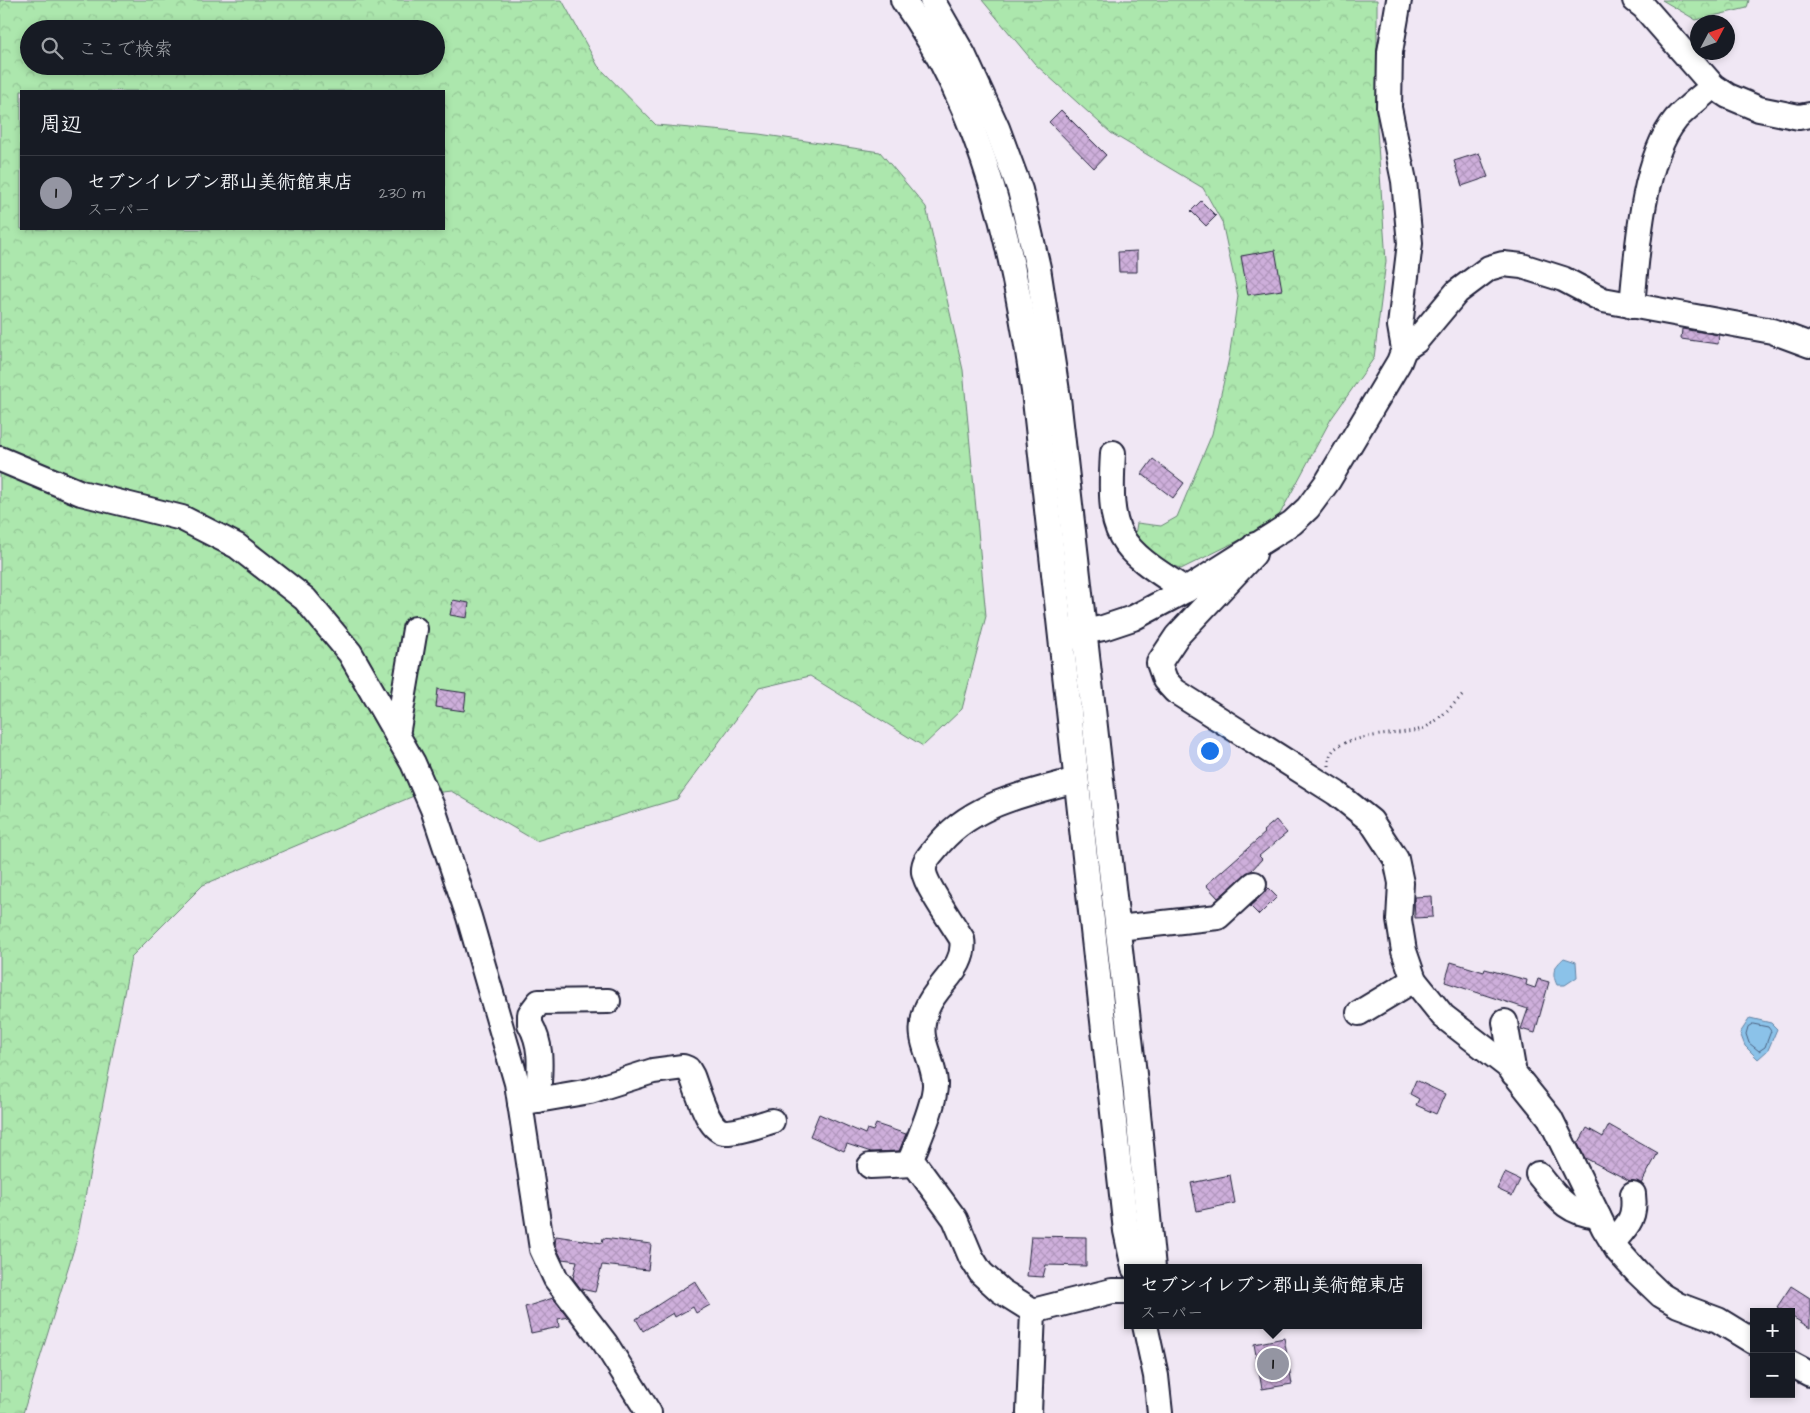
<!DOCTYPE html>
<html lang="ja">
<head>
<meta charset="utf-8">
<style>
  :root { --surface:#171b24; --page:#242831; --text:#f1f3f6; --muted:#9ea1a6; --line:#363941; --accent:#9495a2 }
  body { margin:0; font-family:"Architects Daughter","Klee One",sans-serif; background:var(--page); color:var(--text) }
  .controls { position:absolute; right:15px; bottom:15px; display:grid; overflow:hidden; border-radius:0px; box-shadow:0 2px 8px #0003 }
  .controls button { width:45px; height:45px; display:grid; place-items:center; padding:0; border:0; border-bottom:1px solid var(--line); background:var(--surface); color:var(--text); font:25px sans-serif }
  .compass { position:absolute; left:1690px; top:15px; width:45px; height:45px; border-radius:50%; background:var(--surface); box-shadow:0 2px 8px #0003; rotate:49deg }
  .you { position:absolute; left:1209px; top:750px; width:18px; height:18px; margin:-12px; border:4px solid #fff; border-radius:50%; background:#1a73e8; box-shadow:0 0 0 8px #1a73e833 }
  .badge { display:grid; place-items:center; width:32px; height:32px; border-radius:50%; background:var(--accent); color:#111; font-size:16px; font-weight:700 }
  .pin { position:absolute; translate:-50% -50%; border:2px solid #fff; box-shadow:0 1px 5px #0006 }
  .popup { position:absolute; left:1124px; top:1264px; width:298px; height:65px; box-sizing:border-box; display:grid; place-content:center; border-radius:0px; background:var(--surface); filter:drop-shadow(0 1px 4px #0005); font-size:16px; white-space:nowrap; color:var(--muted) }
  .popup b { font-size:19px; color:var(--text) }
  .popup::after { content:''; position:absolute; left:50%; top:100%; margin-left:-10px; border:10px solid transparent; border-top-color:var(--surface) }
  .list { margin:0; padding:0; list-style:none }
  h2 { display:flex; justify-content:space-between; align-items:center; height:65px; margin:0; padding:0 20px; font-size:21px }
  h2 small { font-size:16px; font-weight:400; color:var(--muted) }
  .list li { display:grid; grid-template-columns:32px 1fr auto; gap:15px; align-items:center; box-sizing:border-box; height:75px; padding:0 20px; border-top:1px solid var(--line) }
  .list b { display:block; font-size:19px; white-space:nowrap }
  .list p { margin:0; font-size:16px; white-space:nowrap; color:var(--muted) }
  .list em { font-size:16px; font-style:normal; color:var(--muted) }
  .icon { flex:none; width:28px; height:28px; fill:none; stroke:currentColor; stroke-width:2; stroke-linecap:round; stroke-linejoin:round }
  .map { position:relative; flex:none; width:1810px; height:1413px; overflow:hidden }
  .search { position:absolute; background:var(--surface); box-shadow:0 2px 8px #0003; left:20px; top:20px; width:425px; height:55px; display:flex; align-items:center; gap:12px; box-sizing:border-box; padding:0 18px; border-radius:28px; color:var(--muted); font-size:19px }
  .panel { position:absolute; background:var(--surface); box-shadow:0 2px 8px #0003; left:20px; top:90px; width:425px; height:140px; border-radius:0px }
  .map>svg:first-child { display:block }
</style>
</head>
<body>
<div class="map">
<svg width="1810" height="1413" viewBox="0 0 1810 1413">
  <defs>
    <pattern id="forest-crowns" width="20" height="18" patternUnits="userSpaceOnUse" patternTransform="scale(1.25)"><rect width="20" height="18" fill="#ace7ad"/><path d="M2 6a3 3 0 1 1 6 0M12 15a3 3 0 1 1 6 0" fill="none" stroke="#94c696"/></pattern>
    <pattern id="building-cross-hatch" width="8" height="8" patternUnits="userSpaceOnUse" patternTransform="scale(1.25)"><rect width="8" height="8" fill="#ceafdb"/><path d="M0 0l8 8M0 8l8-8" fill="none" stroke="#b196bd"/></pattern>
  </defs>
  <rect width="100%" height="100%" fill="#f0e7f4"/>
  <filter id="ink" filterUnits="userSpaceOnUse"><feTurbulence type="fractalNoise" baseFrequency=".02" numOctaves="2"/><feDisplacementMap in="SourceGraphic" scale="10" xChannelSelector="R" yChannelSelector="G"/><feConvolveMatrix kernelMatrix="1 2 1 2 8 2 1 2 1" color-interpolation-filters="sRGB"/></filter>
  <g filter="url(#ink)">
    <g fill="url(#forest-crowns)" stroke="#678474" fill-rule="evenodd">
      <path d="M0 0H562L598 66 656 125 759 134 880 152 926 207 963 370 986 616 962 709 923 746 810 676 759 688 677 799 536 841 451 791 416 795 203 885 131 957 77 1239 23 1413H0ZM29 29H436V66H29ZM21 91H444V229H21Z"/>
      <polygon points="982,0 1377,0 1377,130 1386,261 1374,358 1331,419 1280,514 1266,527 1181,569 1156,557 1135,535 1137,523 1161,526 1177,517 1212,434 1229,358 1238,296 1222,222 1203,188 1111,133 1035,64"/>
      <polygon points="1662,0 1749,0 1747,8 1696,20"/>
    </g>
    <g fill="#8bc2e9" stroke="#6182a3">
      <path d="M1564 958 1576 962 1577 977 1565 985H1557C1551 972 1554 967 1564 958Z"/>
      <polygon points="1750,1018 1771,1023 1777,1029 1768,1050 1758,1059 1745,1046 1740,1033"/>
    </g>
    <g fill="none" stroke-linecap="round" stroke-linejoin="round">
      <polygon stroke="#4c6281" stroke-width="1" points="1753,1024 1768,1027 1771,1031 1765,1047 1759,1051 1749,1043 1746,1034 1748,1027"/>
    </g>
    <g fill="url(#building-cross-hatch)" stroke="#22223b">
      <polygon points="1061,110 1106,155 1094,168 1049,122"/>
      <polygon points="1479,153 1488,177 1462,186 1454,161"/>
      <polygon points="1201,201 1216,216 1206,226 1191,211"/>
      <polygon points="1275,250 1282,290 1248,295 1241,256"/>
      <polygon points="1137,251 1137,272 1119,272 1118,252"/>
      <polygon points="1682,329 1719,335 1718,344 1681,339"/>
      <polygon points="1153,459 1184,483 1173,498 1142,474"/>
      <polygon points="453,600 469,603 467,618 450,615"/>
      <polygon points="438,689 466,693 464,711 436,707"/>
      <polygon points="1276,820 1287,833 1259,856 1262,859 1251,871 1218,898 1206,885 1265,833 1263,831"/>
      <polygon points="1267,887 1277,897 1259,915 1250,906 1263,894"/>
      <polygon points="1432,896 1433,917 1415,918 1414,897"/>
      <polygon points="1451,962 1484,972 1485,969 1527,980 1526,985 1535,988 1538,979 1549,982 1535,1033 1521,1029 1528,1009 1445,982"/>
      <polygon points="1416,1080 1445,1094 1436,1114 1416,1105 1419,1099 1410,1094"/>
      <polygon points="819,1114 865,1134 867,1129 873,1131 876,1124 906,1134 899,1151 871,1152 847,1144 844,1151 810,1136"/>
      <polygon points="1609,1125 1658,1153 1641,1184 1630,1181 1585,1158 1578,1144 1587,1128 1603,1137"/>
      <polygon points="1505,1173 1520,1180 1512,1196 1497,1189"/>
      <polygon points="1230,1175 1235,1203 1197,1211 1191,1183"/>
      <polygon points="556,1236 602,1243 603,1238 651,1244 648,1270 602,1265 595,1292 581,1289 573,1278 577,1261 562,1259 555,1245"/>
      <polygon points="1031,1236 1086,1237 1086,1266 1046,1265 1043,1277 1027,1276"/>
      <polygon points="695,1281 710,1305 696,1313 693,1307 675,1317 673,1313 643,1331 636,1319"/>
      <polygon points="1791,1286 1810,1298 1810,1328 1791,1316 1791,1312 1784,1312 1777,1307"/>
      <polygon points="553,1298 568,1317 558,1319 559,1327 531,1333 525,1307"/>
      <polygon points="1284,1338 1292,1384 1262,1389 1254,1344"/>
    </g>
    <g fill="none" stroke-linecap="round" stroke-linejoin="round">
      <g stroke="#22223b" stroke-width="28">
        <g id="minor">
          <path d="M903 0C986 115 1014 253 1034 391L1126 1231 1134 1268"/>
          <polyline points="932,0 964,56 997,128 1020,190 1038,268 1058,398 1135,1083 1153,1268"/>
          <polyline points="1635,0 1644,7 1713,86 1728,96 1759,109 1799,117 1810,115"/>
          <path d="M1632 306C1637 254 1642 160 1676 119 1687 107 1701 97 1713 86"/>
          <polyline points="1404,349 1416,341 1457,292 1489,268 1503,264 1522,266 1563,279 1603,300 1772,331 1810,345"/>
          <path d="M1113 453C1108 536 1116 546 1186 590"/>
          <polyline points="0,459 81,493 182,518 237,546 305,599 350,653 413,763 433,809 469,917 517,1083 542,1249 556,1279 605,1343 649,1413"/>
          <polyline points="1255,545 1254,554 1177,636 1159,663 1165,680 1175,691 1336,793 1371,821 1396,859 1401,883 1399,920 1404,951 1414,980 1443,1016 1509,1067 1550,1118 1604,1228 1618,1251 1637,1272 1661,1295 1678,1305 1718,1320 1754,1342"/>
          <polyline points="1068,635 1103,628 1133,618 1186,590 1292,523 1308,508 1328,481 1399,362 1404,349 1400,326 1410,243 1404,181 1389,108 1390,52 1399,0"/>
          <polyline points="397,735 415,629"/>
          <polyline points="1118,928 1218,917 1254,884"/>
          <polyline points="1359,1013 1414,980"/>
          <polyline points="1505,1022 1514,1074"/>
          <path d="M538 1100C539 1073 544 1048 530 1024V1014L539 1002 608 1001"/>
          <path d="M520 1103 590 1091 653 1071 683 1067 688 1069 692 1076C698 1091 708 1132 726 1132 741 1132 758 1125 772 1121"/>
          <polyline points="870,1166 914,1164"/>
          <path d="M1538 1174C1557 1197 1566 1213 1598 1216"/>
          <path d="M1613 1242C1628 1225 1636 1218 1633 1194"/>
          <polyline points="1033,1311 1112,1291 1128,1291"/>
          <polyline points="1145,1325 1156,1376 1160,1413"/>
          <polyline points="1791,1364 1810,1374"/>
          <path d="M1029 1413 1033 1311 1001 1291 981 1273 971 1257 955 1219 911 1159C918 1141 936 1102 935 1083 933 1054 914 1041 927 1008 937 983 967 968 962 939 953 924 926 886 924 872 923 862 929 856 935 849 969 804 1025 794 1076 780"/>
        </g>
      </g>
      <path stroke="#22223b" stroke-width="3" stroke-dasharray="1 4" stroke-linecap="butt" d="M1329 766C1329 762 1329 757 1331 754 1340 734 1399 735 1418 730 1435 726 1451 706 1463 695"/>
      <use href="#minor" stroke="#fff" stroke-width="24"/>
    </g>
  </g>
</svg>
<div class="controls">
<button>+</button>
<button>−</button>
</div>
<svg class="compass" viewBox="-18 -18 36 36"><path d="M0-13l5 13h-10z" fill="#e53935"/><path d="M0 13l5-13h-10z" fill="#9ea1a6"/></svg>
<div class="you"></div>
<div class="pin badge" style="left:1273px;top:1364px">1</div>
<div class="popup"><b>セブンイレブン郡山美術館東店</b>スーパー</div>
<div class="search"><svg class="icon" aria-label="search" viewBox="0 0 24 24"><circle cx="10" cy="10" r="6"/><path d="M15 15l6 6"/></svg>ここで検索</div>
<section class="panel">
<h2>周辺<small></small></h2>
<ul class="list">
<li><span class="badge">1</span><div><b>セブンイレブン郡山美術館東店</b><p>スーパー</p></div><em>230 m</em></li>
</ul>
</section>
</div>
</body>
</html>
